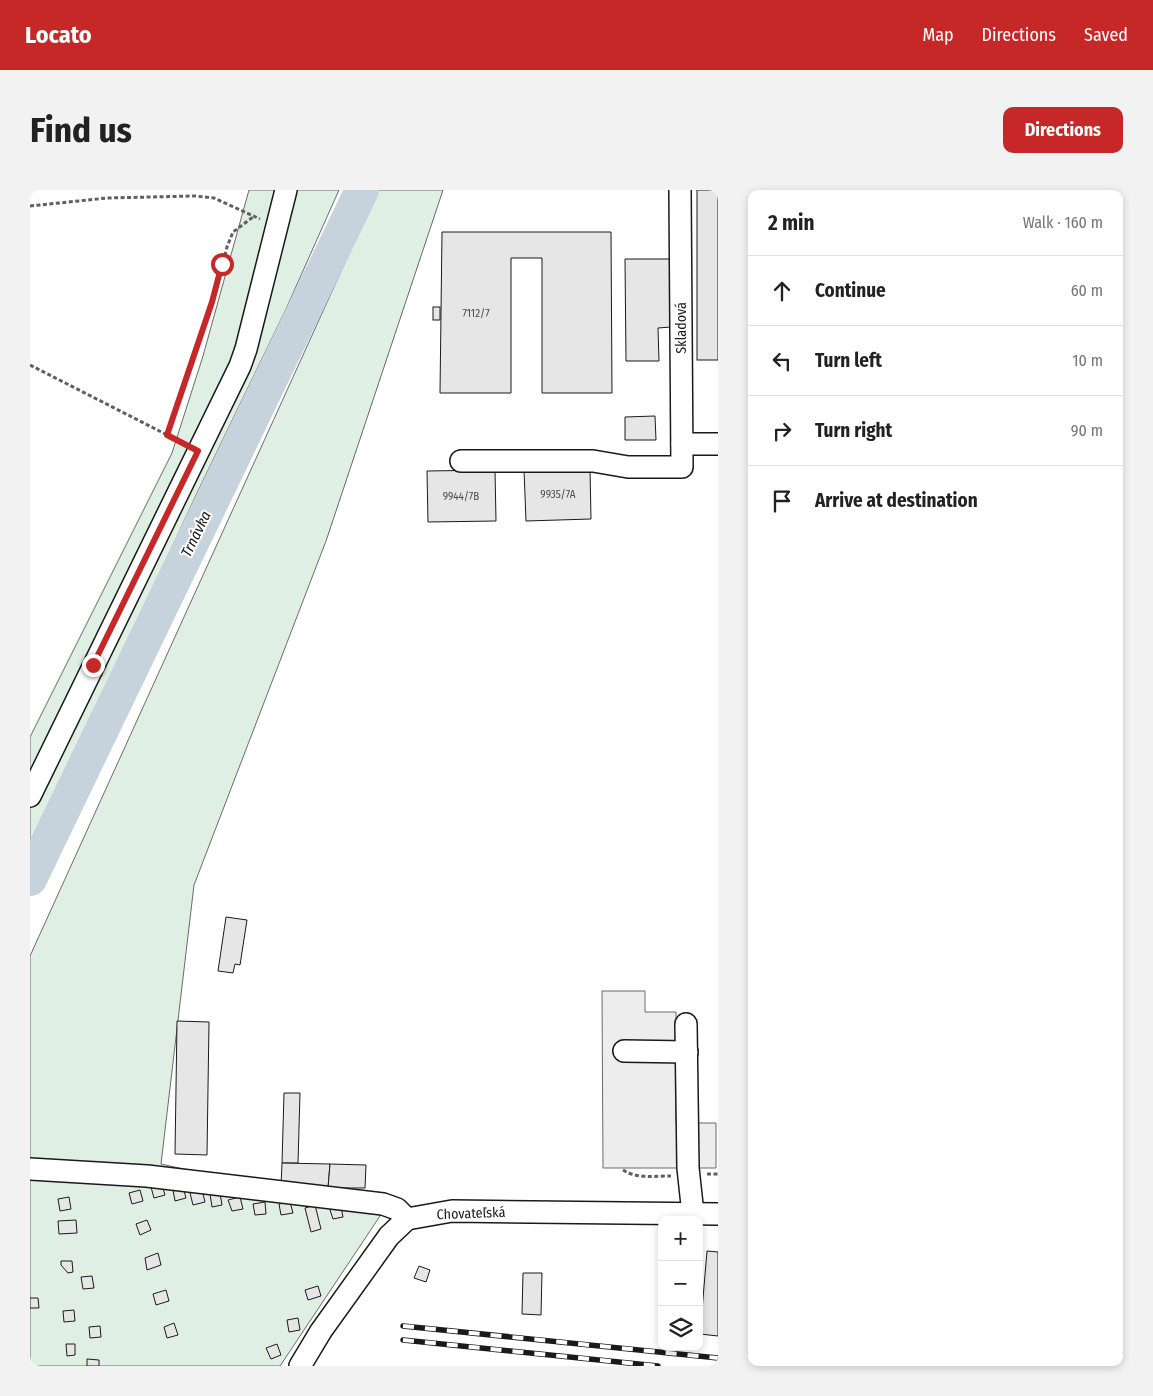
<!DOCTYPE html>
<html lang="en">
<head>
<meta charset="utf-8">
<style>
  :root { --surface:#fff; --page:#f2f2f2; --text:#222; --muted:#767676; --line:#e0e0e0; --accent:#c62828 }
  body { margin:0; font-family:"Fira Sans Condensed",sans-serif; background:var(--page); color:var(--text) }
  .controls { position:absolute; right:15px; bottom:15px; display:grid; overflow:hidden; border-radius:10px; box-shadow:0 2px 8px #0003 }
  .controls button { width:45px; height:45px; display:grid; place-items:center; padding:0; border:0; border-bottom:1px solid var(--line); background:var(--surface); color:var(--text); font:25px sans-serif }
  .stop { position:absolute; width:15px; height:15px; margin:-11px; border:4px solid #c62828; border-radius:50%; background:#fff }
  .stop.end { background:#c62828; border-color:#fff; box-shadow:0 1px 5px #0008 }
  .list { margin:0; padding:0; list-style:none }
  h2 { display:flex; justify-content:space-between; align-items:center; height:65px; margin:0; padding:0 20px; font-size:21px }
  h2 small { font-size:16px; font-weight:400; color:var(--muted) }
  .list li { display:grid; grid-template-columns:32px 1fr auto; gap:15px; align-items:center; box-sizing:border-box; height:70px; padding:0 20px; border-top:1px solid var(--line) }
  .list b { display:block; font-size:19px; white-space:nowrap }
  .list em { font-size:16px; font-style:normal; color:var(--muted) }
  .icon { flex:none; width:28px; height:28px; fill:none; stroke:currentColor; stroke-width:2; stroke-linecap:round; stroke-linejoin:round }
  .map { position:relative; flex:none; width:688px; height:1176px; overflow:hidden; border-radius:10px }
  header { display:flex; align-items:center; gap:30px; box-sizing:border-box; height:70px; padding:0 25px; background:var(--accent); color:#fff }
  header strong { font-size:24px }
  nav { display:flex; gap:28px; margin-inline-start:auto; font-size:18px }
  .intro { display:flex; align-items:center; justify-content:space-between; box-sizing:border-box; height:120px; padding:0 30px }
  h1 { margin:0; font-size:35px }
  .button { padding:12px 22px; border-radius:10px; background:var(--accent); color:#fff; font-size:18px; font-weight:700 }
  main { display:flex; gap:30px; padding:0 30px }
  aside { flex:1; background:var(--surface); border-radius:10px; box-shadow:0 2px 8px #0003 }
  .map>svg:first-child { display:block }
</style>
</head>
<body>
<header>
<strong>Locato</strong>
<nav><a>Map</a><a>Directions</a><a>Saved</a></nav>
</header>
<div class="intro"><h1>Find us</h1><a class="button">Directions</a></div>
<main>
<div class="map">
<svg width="688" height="1176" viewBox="0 0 688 1176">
  <rect width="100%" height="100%" fill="#fff"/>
  <g fill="#e0efe3" stroke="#6a6a6a">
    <polygon points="219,0 309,0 256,119 167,303 80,491 0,652 0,547 142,263 173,166"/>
    <polygon points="348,0 413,0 296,351 164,695 131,974 352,1023 250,1176 0,1176 0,766"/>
  </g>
  <polygon fill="#ededed" stroke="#6a6a6a" points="572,801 615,801 615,822 646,822 646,933 686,933 686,978 573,978"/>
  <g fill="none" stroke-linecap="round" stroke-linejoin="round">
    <polyline stroke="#c6d2dc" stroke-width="34" points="0,689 332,0"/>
  </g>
  <g fill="#e6e6e6" stroke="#1a1a1a">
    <rect x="667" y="0" width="21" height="170"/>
    <polygon points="412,42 581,42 582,203 512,203 512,68 481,68 481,203 410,203"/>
    <polygon points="595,69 640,69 641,137 628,138 629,171 596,171"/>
    <rect x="403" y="117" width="7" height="13"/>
    <polygon points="625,226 626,250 595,250 595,227"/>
    <polygon points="560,278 561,329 496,331 494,280"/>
    <polygon points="465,280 466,331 398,332 397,281"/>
    <polygon points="196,727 217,730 210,775 205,774 203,783 188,781"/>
    <polygon points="147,831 179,832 177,965 145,964"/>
    <polygon points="254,903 270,903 268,973 252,973"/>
    <polygon points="252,973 300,974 298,998 251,996"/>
    <polygon points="300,974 336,975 335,998 298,998"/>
    <polygon points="132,995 135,1005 124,1008 121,997"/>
    <polygon points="153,997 156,1008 145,1011 143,1000"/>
    <polygon points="110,1000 113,1011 102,1014 99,1003"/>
    <polygon points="172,1000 175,1012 163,1015 160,1003"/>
    <polygon points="190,1003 192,1015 182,1017 180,1004"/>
    <polygon points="39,1007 41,1019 30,1021 28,1009"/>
    <polygon points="210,1007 213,1019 202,1021 198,1010"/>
    <polygon points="235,1012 236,1024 225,1025 223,1014"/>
    <polygon points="260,1012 263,1023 251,1025 249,1014"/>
    <polygon points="285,1015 291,1039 281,1042 275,1018"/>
    <polygon points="311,1017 313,1027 303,1029 300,1020"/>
    <polygon points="46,1030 47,1043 29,1044 28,1031"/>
    <polygon points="117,1030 121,1040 110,1045 106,1034"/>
    <polygon points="677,1061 688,1062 688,1146 670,1144"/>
    <polygon points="128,1063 131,1075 117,1080 115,1068"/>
    <polygon points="31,1071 42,1071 43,1082 38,1083 31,1075"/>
    <polygon points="389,1076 400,1080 396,1092 384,1088"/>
    <polygon points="493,1083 512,1083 511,1125 492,1124"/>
    <polygon points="62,1086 64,1098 53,1099 51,1087"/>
    <polygon points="288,1096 291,1106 278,1110 275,1100"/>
    <polygon points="136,1100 139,1111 126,1115 123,1104"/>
    <polygon points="0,1108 8,1108 9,1118 0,1118"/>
    <polygon points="44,1120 45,1131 34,1132 33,1121"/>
    <polygon points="268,1128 270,1140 259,1142 257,1130"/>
    <polygon points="144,1133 148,1145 137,1148 134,1137"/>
    <polygon points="70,1136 71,1147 60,1148 59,1137"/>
    <polygon points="36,1154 45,1154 45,1165 37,1166"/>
    <polygon points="247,1154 251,1165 241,1169 236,1158"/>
    <polygon points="57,1169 69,1170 69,1176 57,1176"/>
  </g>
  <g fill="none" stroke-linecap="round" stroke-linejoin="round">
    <g stroke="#1a1a1a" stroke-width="24">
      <g id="minor">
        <polyline points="652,254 688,254"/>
        <polyline points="431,271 563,271 598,277 652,277 650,0"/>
        <polyline points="0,606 210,176 216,159 256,0"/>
        <polyline points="656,834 658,978 663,1024"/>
        <polyline points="594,861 657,862"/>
        <polyline points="0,979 117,986 353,1014 367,1019 377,1029"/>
        <polyline points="270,1176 291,1141 359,1046 377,1029 422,1021 688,1024"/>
      </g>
    </g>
    <g stroke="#5f5f5f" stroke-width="3" stroke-dasharray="4 2.5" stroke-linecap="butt">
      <polyline points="0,16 77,8 165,6 184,8 230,29"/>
      <polyline points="0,175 151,252"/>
      <polyline points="137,245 183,112 197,57 203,42 223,27"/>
      <path d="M593 980C607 989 624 986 641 986"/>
      <polyline points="677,984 688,984"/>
    </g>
    <use href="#minor" stroke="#fff" stroke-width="21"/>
    <g stroke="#1a1a1a" stroke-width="5.5">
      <g id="rail">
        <polyline points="373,1136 688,1168"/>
        <polyline points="373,1150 628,1176"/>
      </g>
    </g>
    <use href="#rail" stroke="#fff" stroke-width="4" stroke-dasharray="11" stroke-linecap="butt"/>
  </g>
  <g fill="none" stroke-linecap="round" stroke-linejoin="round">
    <polyline stroke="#c62828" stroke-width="6" points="63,475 168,261 137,245 182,112 192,74"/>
  </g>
  <g text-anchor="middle" stroke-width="4" stroke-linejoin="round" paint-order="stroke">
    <g font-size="11" fill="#4d4d4d">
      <text x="446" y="127">7112/7</text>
      <text x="528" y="308">9935/7A</text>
      <text x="431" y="310">9944/7B</text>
    </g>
    <g font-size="14" fill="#1a1a1a" stroke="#fff">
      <text transform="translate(651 138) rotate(-90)" y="5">Skladová</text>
      <text transform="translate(441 1023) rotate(-2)" y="5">Chovateľská</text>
    </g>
    <g font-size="15" font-style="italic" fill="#1a1a1a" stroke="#fff">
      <text transform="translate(166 344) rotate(-64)" y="5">Trnávka</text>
    </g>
  </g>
</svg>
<div class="controls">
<button>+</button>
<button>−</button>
<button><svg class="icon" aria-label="layers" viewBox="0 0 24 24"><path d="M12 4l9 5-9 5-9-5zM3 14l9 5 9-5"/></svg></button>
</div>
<div class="stop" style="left:192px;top:74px"></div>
<div class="stop end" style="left:63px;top:475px"></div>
</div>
<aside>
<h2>2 min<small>Walk · 160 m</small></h2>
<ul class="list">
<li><svg class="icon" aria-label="ahead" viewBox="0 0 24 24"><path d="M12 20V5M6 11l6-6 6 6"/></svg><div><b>Continue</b></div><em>60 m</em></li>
<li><svg class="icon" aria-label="left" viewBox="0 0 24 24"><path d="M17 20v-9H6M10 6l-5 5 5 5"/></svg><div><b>Turn left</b></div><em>10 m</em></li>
<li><svg class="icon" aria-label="right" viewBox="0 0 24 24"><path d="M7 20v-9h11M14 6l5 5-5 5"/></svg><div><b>Turn right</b></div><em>90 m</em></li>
<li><svg class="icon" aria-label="arrive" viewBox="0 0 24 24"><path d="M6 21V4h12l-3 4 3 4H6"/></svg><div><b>Arrive at destination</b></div></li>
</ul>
</aside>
</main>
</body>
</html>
